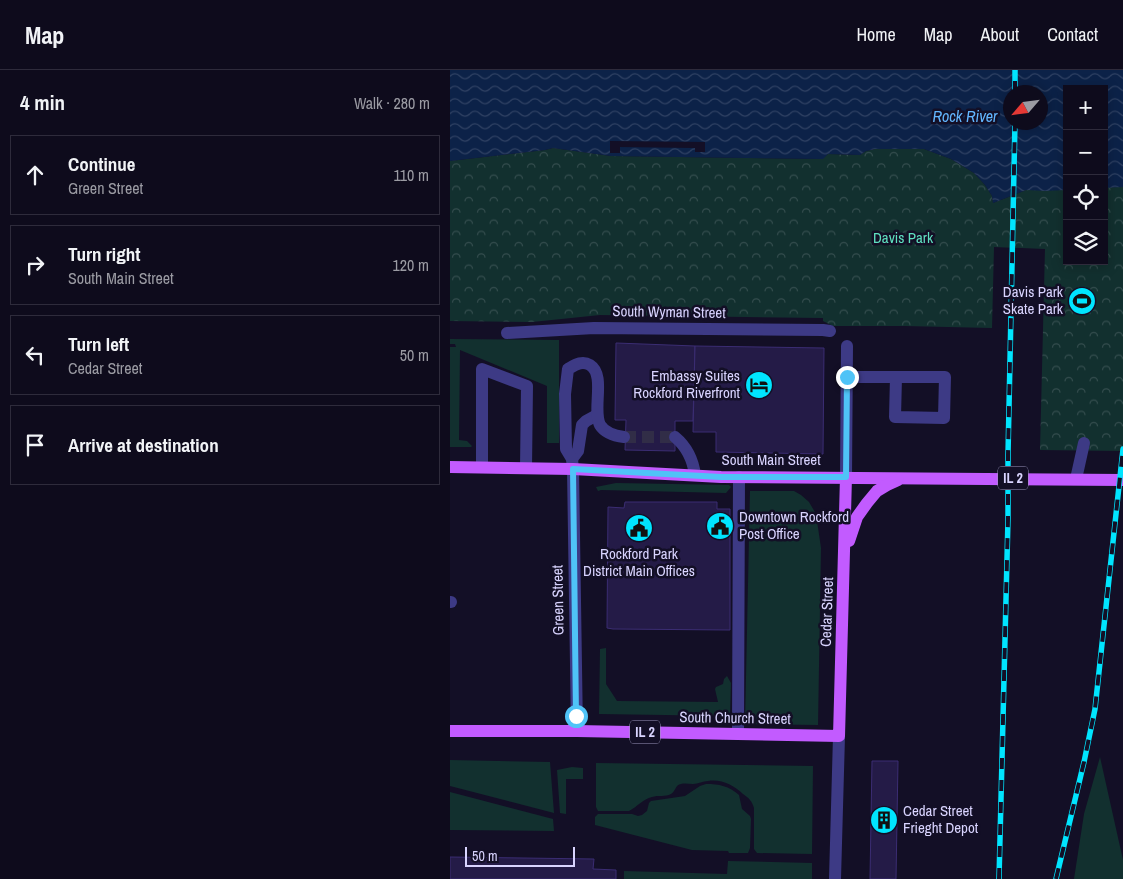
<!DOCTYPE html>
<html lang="en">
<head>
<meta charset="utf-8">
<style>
  :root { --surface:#0e0b1c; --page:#171425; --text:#f1f3f6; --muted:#9b9ba3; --line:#2e2b3b }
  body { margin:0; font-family:"Archivo Narrow",sans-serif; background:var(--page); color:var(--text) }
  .controls { position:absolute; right:15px; top:15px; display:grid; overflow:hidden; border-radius:0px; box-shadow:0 2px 12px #0003 }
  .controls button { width:45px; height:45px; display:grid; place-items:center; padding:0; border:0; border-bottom:1px solid var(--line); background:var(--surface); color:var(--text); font:25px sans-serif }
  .compass { position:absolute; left:553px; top:15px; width:45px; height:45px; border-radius:50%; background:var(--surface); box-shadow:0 2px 12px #0003; rotate:242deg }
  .scale { position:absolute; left:15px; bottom:12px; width:110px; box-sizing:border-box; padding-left:5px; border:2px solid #d9d4ff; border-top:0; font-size:14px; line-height:18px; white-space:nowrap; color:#d9d4ff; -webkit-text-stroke:4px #130f26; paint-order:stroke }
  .stop { position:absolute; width:15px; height:15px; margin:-11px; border:4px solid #4fc3f7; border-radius:50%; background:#fff }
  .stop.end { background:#4fc3f7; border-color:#fff; box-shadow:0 1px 5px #0008 }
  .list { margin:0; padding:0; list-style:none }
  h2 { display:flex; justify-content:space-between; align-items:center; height:65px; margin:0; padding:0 20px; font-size:21px }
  h2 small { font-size:16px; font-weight:400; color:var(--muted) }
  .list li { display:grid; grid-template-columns:32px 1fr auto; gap:15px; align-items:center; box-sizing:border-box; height:80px; margin:0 10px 10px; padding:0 10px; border:1px solid var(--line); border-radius:0px }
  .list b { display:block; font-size:19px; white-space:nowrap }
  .list p { margin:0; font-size:16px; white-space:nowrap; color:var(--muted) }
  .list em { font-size:16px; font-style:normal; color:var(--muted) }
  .icon { flex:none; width:28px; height:28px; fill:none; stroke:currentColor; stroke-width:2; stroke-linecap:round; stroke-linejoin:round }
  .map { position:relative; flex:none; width:673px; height:809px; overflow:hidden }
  header { display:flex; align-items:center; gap:30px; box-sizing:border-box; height:70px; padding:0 25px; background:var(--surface); border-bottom:1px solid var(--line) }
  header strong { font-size:24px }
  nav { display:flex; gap:28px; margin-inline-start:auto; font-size:18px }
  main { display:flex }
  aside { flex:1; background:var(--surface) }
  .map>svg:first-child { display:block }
</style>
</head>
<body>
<header>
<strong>Map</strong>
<nav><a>Home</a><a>Map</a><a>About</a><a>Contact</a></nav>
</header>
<main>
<aside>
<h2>4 min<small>Walk · 280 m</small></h2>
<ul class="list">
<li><svg class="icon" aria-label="ahead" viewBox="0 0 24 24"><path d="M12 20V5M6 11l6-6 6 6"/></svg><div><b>Continue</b><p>Green Street</p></div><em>110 m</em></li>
<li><svg class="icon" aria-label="right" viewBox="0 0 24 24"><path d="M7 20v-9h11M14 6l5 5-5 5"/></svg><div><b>Turn right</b><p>South Main Street</p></div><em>120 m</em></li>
<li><svg class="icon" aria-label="left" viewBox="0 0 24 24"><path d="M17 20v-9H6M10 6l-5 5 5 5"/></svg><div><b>Turn left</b><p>Cedar Street</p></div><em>50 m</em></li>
<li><svg class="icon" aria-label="arrive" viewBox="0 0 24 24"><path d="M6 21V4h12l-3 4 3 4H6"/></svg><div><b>Arrive at destination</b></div></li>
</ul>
</aside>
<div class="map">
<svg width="673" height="809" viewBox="0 0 673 809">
  <defs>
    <pattern id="park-crowns" width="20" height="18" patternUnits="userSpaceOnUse" patternTransform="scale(1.25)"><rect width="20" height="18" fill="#12302f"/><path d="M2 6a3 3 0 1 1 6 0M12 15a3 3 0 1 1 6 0" fill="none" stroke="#344d4e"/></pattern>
    <pattern id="water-waves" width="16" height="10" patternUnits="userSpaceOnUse" patternTransform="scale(1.25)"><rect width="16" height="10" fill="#0c2248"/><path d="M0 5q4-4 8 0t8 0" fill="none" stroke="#2f4163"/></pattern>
  </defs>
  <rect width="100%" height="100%" fill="#130f26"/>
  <g fill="#12302f">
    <polygon points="0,269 109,270 109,373 97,373 97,316 10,280 9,370 17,371 22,376 21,377 0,377 0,277 6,277 5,274 0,274"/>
    <polygon points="166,413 279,415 281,417 276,423 151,420 148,421 146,417"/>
    <polygon points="300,421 344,421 351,425 359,432 366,444 371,478 368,655 295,654"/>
    <polygon points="156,578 156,614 167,631 268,632 265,619 266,617 273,614 274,609 277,606 281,613 280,646 149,644 150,579"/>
    <polygon points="650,687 673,790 673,809 624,809 634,744"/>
    <polygon points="0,690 100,692 104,743 0,716"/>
    <path d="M146 693 363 696 362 784 307 783 304 779V738C302 731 299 728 293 724 283 715 272 709 258 711 253 711 248 714 243 714 239 714 235 713 231 714 225 715 226 721 221 724 215 727 208 725 202 727 193 729 187 737 179 741H148L146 737Z"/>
    <polygon points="122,697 133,698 133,709 116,709 116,744 110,743 107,700"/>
    <path d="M256 714C269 714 279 716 289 725L292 739 300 746 301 749 300 778 298 783H279L278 781 242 780 145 755V747L148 744H182L188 746 192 745 197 741 199 733 201 731 235 726 250 716Z"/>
    <polygon points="0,722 103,749 104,761 0,760"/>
    <polygon points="278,791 362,793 362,809 174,809 174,801 277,804"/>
  </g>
  <polygon fill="url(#park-crowns)" points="103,78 161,86 372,89 378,84 410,85 416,81 425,79 474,79 501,89 524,103 535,115 542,126 543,133 576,120 617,119 617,191 654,191 654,117 673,116 673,381 590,380 595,179 544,177 542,258 455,256 383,256 373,251 373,248 150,245 82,252 0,251 0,91 95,80"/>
  <path fill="url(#water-waves)" fill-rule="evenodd" d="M0 0H673V117L654 118V19H617V120L595 121 576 120 543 133 542 126 535 115 524 103 501 89 474 79H425L416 81 410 85 378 84 373 89 161 86 103 78 95 80 0 91ZM560 22H590V52H560Z"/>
  <polygon fill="#130f26" points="160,71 255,72 255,82 245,82 245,78 170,77 170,83 160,83"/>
  <g fill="#241b47" stroke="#3b2d73">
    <polygon points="166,273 245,276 243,351 225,351 225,381 175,380 176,350 165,350"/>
    <polygon points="245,276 374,278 373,384 266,382 266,362 243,362"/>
    <polygon points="175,432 267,432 267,439 280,439 280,560 163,559 157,558 158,437 174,438"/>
    <polygon points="422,691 448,691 446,809 420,809"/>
    <polygon points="0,787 144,789 143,799 166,800 166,809 0,809"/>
  </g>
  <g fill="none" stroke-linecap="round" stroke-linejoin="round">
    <polyline stroke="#312d47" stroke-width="12" stroke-dasharray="12 6" stroke-linecap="butt" points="174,367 225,367"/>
    <g stroke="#3d3a85" stroke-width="12">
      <polyline points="57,263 144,258 373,260 380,261"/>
      <polyline points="397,307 495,307 494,348 445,347 446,307"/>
      <path d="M225 367C237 377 243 390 245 405"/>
      <polyline points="122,389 128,381 132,355 136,351 147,345"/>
      <polyline points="32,397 32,299 77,316 76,398"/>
      <polyline points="396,407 397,276"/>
      <polyline points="626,409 634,373"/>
      <polyline points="0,532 1,532"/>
      <path d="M127 661 123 399 122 389 116 379 115 324 118 299C125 295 132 290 140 295 156 305 142 339 150 355 155 363 166 366 174 367"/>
      <polyline points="288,664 289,407"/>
      <polyline points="385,809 389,666"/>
    </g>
    <g stroke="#c25bff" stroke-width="12">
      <polyline points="0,397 123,399 271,407 673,410"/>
      <polyline points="399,471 407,447 417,433 427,421 437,415 448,410"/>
      <polyline points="0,661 127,661 389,666 396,407"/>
    </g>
    <g stroke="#00e5ff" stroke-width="5.5">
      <g id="rail">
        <polyline points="565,22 565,0"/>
        <polyline points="549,809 558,449 558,385 565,52"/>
        <polyline points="606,809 634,692 645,639 673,379"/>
      </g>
    </g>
    <use href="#rail" stroke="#130f26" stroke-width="4" stroke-dasharray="11" stroke-linecap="butt"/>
  </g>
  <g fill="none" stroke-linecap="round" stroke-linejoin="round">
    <polyline stroke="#4fc3f7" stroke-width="6" points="126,646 123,399 271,407 396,407 397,307"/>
  </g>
  <defs>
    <g id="stadium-disc" transform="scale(1.4375)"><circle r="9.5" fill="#00e5ff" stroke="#130f26"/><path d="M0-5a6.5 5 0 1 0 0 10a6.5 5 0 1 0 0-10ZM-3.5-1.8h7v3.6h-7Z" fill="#111"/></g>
    <g id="hotel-disc" transform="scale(1.4375)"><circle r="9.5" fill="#00e5ff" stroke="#130f26"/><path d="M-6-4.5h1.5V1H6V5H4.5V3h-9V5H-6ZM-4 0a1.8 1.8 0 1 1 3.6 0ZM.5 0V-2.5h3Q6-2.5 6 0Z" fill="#111"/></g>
    <g id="civic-disc" transform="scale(1.4375)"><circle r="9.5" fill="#00e5ff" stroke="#130f26"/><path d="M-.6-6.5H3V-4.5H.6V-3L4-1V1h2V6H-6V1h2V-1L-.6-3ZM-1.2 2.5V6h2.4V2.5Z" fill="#111"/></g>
    <g id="building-disc" transform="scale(1.4375)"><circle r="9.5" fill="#00e5ff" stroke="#130f26"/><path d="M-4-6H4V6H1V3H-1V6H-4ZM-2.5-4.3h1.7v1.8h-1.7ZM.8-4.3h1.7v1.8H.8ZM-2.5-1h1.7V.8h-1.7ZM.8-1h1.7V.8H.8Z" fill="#111"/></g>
  </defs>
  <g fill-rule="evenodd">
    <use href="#stadium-disc" x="632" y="231"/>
    <use href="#hotel-disc" x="309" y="315"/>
    <use href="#civic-disc" x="270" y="456"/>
    <use href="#civic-disc" x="189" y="458"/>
    <use href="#building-disc" x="434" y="750"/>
  </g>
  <g text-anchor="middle" stroke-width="5" stroke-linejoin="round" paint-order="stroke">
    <g fill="#130f26" stroke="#9e99be" stroke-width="1">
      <rect x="548" y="396.5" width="30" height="23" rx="4"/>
      <rect x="180" y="650.5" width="30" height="23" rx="4"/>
    </g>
    <g font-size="14" font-weight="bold" fill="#d9d4ff">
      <text x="563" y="413">IL 2</text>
      <text x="195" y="667">IL 2</text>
    </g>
    <g font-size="15" fill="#5fe0c0" stroke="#130f26">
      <text x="453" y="173">Davis Park</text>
    </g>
    <g font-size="15" fill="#d9d4ff" stroke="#130f26" text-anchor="end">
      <text x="613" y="227">Davis Park<tspan x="613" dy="17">Skate Park</tspan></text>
      <text x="290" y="311">Embassy Suites<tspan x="290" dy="17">Rockford Riverfront</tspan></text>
      <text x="289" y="452" text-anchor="start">Downtown Rockford<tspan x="289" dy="17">Post Office</tspan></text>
      <text x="189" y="489" text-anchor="middle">Rockford Park<tspan x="189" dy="17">District Main Offices</tspan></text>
      <text x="453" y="746" text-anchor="start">Cedar Street<tspan x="453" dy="17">Frieght Depot</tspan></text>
    </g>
    <g font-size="15" fill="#d9d4ff" stroke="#130f26">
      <text transform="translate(219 242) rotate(1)" y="5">South Wyman Street</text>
      <text x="321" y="395">South Main Street</text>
      <text transform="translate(108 530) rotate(-91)" y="5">Green Street</text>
      <text transform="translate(377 542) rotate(-88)" y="5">Cedar Street</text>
      <text transform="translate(285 648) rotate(1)" y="5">South Church Street</text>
    </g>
    <g font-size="16" font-style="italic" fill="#62b6ff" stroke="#130f26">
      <text x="515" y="52">Rock River</text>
    </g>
  </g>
</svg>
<div class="controls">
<button>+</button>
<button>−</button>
<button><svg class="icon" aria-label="locate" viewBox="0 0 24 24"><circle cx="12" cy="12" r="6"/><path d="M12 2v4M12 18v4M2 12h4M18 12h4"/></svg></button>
<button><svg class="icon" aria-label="layers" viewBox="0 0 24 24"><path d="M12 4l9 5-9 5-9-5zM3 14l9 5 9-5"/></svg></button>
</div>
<svg class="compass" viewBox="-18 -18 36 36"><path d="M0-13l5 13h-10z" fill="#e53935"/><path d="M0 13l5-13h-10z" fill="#9b9ba3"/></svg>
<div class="scale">50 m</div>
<div class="stop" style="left:126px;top:646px"></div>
<div class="stop end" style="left:397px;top:307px"></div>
</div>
</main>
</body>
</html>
